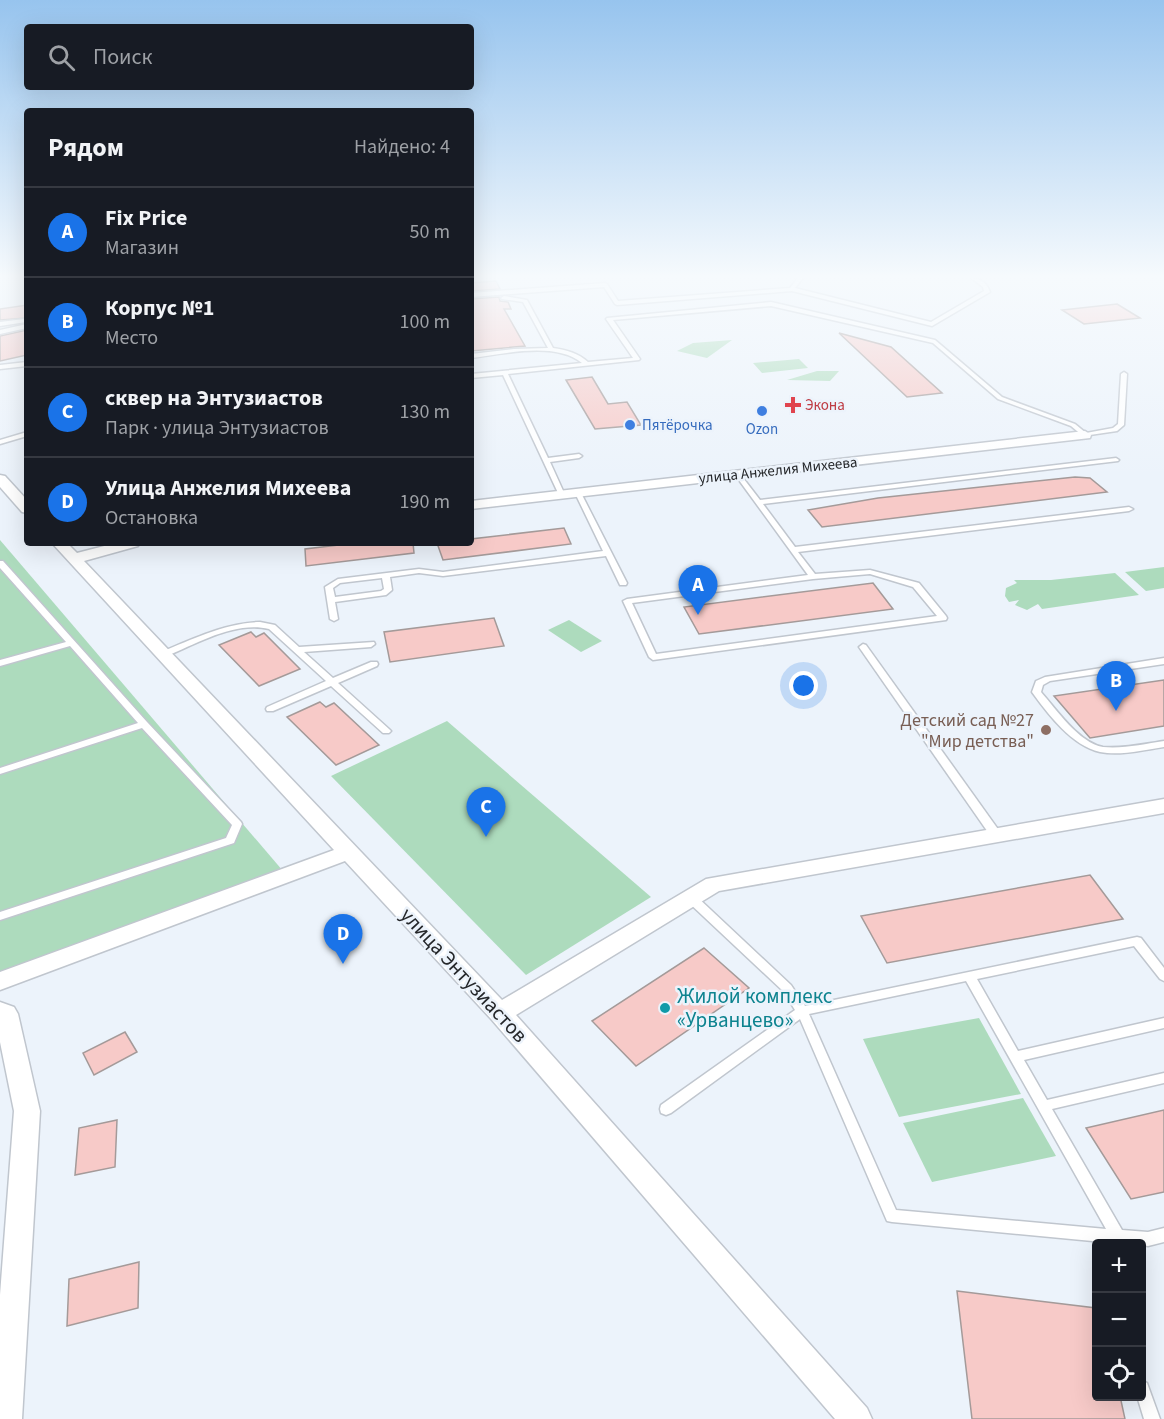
<!DOCTYPE html>
<html lang="ru">
<head>
<meta charset="utf-8">
<style>
  :root { --surface:#171b24; --page:#20242c; --text:#f1f3f6; --muted:#9ea1a6; --line:#363941; --accent:#1a73e8 }
  body { margin:0; font-family:"Source Sans 3",sans-serif; background:var(--page); color:var(--text) }
  .controls { position:absolute; right:18px; bottom:18px; display:grid; overflow:hidden; border-radius:6px; box-shadow:0 6px 24px #0002 }
  .controls button { width:54px; height:54px; display:grid; place-items:center; padding:0; border:0; border-bottom:2px solid var(--line); background:var(--surface); color:var(--text); font:30px sans-serif }
  .you { position:absolute; left:804px; top:686px; width:21px; height:21px; margin:-15px; border:4px solid #fff; border-radius:50%; background:#1a73e8; box-shadow:0 0 0 9px #1a73e833 }
  .badge { display:grid; place-items:center; width:39px; height:39px; border-radius:50%; background:var(--accent); color:#fff; font-size:20px; font-weight:700 }
  .pin { position:absolute; translate:-50% -50px; filter:drop-shadow(0 2px 3px #0008) }
  .pin::after { content:''; position:absolute; top:32px; width:21px; height:18px; background:inherit; clip-path:polygon(0 0,100% 0,50% 100%) }
  .list { margin:0; padding:0; list-style:none }
  h2 { display:flex; justify-content:space-between; align-items:center; height:78px; margin:0; padding:0 24px; font-size:26px }
  h2 small { font-size:20px; font-weight:400; color:var(--muted) }
  .list li { display:grid; grid-template-columns:39px 1fr auto; gap:18px; align-items:center; box-sizing:border-box; height:90px; padding:0 24px; border-top:2px solid var(--line) }
  .list b { display:block; font-size:22px; white-space:nowrap }
  .list p { margin:0; font-size:20px; white-space:nowrap; color:var(--muted) }
  .list em { font-size:20px; font-style:normal; color:var(--muted) }
  .icon { flex:none; width:33px; height:33px; fill:none; stroke:currentColor; stroke-width:2; stroke-linecap:round; stroke-linejoin:round }
  .map { position:relative; flex:none; width:1164px; height:1419px; overflow:hidden }
  .search { position:absolute; background:var(--surface); box-shadow:0 6px 24px #0002; left:24px; top:24px; width:450px; height:66px; display:flex; align-items:center; gap:15px; box-sizing:border-box; padding:0 21px; border-radius:6px; color:var(--muted); font-size:22px }
  .panel { position:absolute; background:var(--surface); box-shadow:0 6px 24px #0002; left:24px; top:108px; width:450px; height:438px; border-radius:6px }
  .map>svg:first-child { display:block }
</style>
</head>
<body>
<div class="map">
<svg width="1164" height="1419" viewBox="0 0 1164 1419">
  <rect width="100%" height="100%" fill="#ecf3fb"/>
  <g fill="#addbbd">
    <polygon points="732,340 707,358 677,351 693,343"/>
    <polygon points="799,359 808,368 762,373 753,363"/>
    <polygon points="817,371 839,371 830,381 787,380"/>
    <polygon points="0,540 283,871 0,976"/>
    <polygon points="1164,567 1164,588 1146,591 1125,572"/>
    <polygon points="1115,573 1139,595 1042,609 1038,604 1027,610 1015,605 1019,600 1009,602 1005,596 1006,588 1017,583 1014,580 1051,580"/>
    <polygon points="569,620 602,641 581,652 548,630"/>
    <polygon points="447,721 651,897 526,975 331,776"/>
    <polygon points="979,1018 1021,1094 899,1117 863,1039"/>
    <polygon points="1023,1098 1056,1156 932,1182 903,1123"/>
  </g>
  <g fill="#f7cac8" stroke="#a49a99" stroke-width="1.5">
    <polygon points="496,281 500,289 471,291 471,283"/>
    <polygon points="499,297 500,301 508,302 511,309 504,309 525,346 471,351 471,299"/>
    <polygon points="1117,304 1140,318 1084,324 1062,310"/>
    <polygon points="27,305 27,318 0,320 0,309"/>
    <polygon points="27,330 27,355 0,361 0,336"/>
    <polygon points="839,333 891,347 942,393 907,397"/>
    <polygon points="592,377 608,404 627,402 641,425 595,429 566,380"/>
    <polygon points="1075,477 1090,478 1107,492 822,527 808,510 878,498"/>
    <polygon points="564,528 571,544 443,560 437,543 471,543 471,539"/>
    <polygon points="356,543 413,543 414,553 306,566 305,549"/>
    <polygon points="873,583 893,609 699,634 684,607"/>
    <polygon points="494,618 504,646 390,662 384,632"/>
    <polygon points="251,632 256,637 264,633 300,669 259,686 219,645"/>
    <polygon points="1164,680 1164,726 1090,738 1054,696"/>
    <polygon points="320,702 326,707 334,703 379,745 336,765 287,717"/>
    <polygon points="1090,875 1123,919 887,963 861,916"/>
    <polygon points="704,948 749,988 636,1066 592,1021"/>
    <polygon points="125,1032 137,1052 94,1075 83,1053"/>
    <polygon points="1164,1110 1164,1192 1131,1199 1086,1128"/>
    <polygon points="117,1120 115,1167 75,1175 79,1128"/>
    <polygon points="139,1262 138,1308 67,1326 69,1279"/>
    <polygon points="957,1291 1096,1308 1096,1396 1120,1396 1125,1419 972,1419"/>
  </g>
  <g fill="none" stroke-linecap="round" stroke-linejoin="round">
    <g stroke="#c0c6ce" stroke-width="3">
      <g id="service">
        <path d="M798 278H803L795 288 931 322 984 291 983 287 971 278C980 278 987 283 990 292L932 326 792 291 617 305 615 304 604 287 471 297V293L605 283 607 284 618 301 790 288Z"/>
        <path d="M504 296 527 300 553 348C567 350 578 353 588 362L633 358 606 319 607 318 771 302 935 340 1002 397 1075 424 1086 433 1113 428 1118 424 1121 374 1124 372 1127 374 1124 425 1117 431 1083 436 1071 426 998 399 933 343 771 306 613 320 640 359 639 360 508 374 548 458 579 454 582 456 579 458 550 462 565 495 562 497 559 495 503 375 471 378V374L582 363C555 341 503 354 471 358V354L514 349 548 348 523 302 502 299 501 298Z"/>
        <polygon points="24,319 26,320 26,322 0,326 0,322"/>
        <polygon points="27,324 27,328 0,334 0,330"/>
        <polygon points="27,362 27,366 0,369 0,365"/>
        <polygon points="27,432 27,436 0,444 0,440"/>
        <path d="M1116 458 1119 460 1118 461 763 504 795 547 1129 507 1133 509 1129 511 798 552 815 574 870 570 919 583 946 616 947 618 946 620 653 660 649 657 623 601 627 599 808 575 736 476V474H740L760 500ZM870 574 913 587 937 616 656 654 632 603 813 579Z"/>
        <path d="M578 491 581 493 627 583 626 585H620L606 556 443 576 419 573 390 577 392 590 386 595 335 602 338 619 334 621 330 619 325 587 338 579 419 569 443 572 603 551 575 493ZM382 578 384 589 381 591 335 597 333 588 340 583Z"/>
        <polygon points="0,561 3,561 147,722 241,822 242,824 234,843 0,920 0,912 226,838 232,825 142,728 0,774 0,768 138,723 70,646 0,666 0,660 66,642 0,568"/>
        <path d="M260 622 275 625 299 647 374 642 375 644 371 647 304 652 333 678 371 662H377L378 664 377 666 338 683 389 729 391 731 389 733H383L331 686 273 711H267L266 709 267 707 326 681 269 629C235 621 198 643 167 656H161L160 654 161 652C193 639 225 623 260 622Z"/>
        <polygon points="863,644 866,645 1000,832 1001,835 1000,838 992,838 859,647"/>
        <path d="M1164 658V664L1050 681 1043 685 1041 692C1056 709 1079 743 1103 747 1123 749 1144 744 1164 741V747C1144 750 1120 756 1100 752 1072 746 1048 714 1032 692L1036 681 1045 677Z"/>
        <path d="M691 894 695 895 791 985 805 1006 1137 937 1141 938 1164 968V981L1160 979 1134 946 977 979 1018 1051 1164 1018V1028L1024 1060 1047 1100 1164 1073V1083L1052 1109 1122 1230 1148 1232 1164 1228V1242L1148 1246 1142 1245V1244H1124L892 1222 887 1221 800 1019 671 1113 666 1115 661 1113 660 1109 661 1105 795 1010 783 991 687 901 686 898 687 895ZM966 981 1106 1229 896 1210 809 1014Z"/>
        <polygon points="1142,1380 1147,1383 1160,1419 1144,1419 1137,1396 1142,1396"/>
      </g>
    </g>
    <g stroke="#c0c6ce" stroke-width="3">
      <g id="minor">
        <polygon points="1085,431 1091,435 1090,438 471,509 471,501"/>
        <polygon points="0,475 5,476 27,500 27,513 22,512 0,487"/>
        <polygon points="52,543 67,543 77,553 116,543 140,543 138,546 84,561 502,1000 706,879 1164,799 1164,813 719,891 516,1015 867,1408 872,1419 835,1419 492,1020 345,861 0,990 0,972 334,850"/>
        <polygon points="0,1002 14,1007 18,1014 40,1111 22,1419 0,1419 0,1295 14,1111 0,1042"/>
      </g>
    </g>
    <use href="#service" fill="#fff" fill-rule="evenodd"/>
    <use href="#minor" fill="#fff" fill-rule="evenodd"/>
  </g>
  <linearGradient id="sky" x2="0" y2="1"><stop stop-color="#97c4ee"/><stop offset="0.58" stop-color="#f6fafd"/><stop offset="1" stop-color="#f6fafd" stop-opacity="0"/></linearGradient>
  <rect width="1164" height="477" fill="url(#sky)"/>
  <path fill="#e0444e" stroke="#ecf3fb" stroke-width="2" d="M790 396h6v6h6v6h-6v6h-6v-6h-6v-6h6z"/>
  <g fill="#3f7fe0" stroke="#ecf3fb" stroke-width="2">
    <circle cx="762" cy="411" r="6"/>
    <circle cx="630" cy="425" r="6"/>
  </g>
  <circle fill="#8d6e63" stroke="#ecf3fb" stroke-width="2" cx="1046" cy="730" r="6"/>
  <circle fill="#0f9aa8" stroke="#ecf3fb" stroke-width="2" cx="665" cy="1008" r="6"/>
  <g text-anchor="middle" stroke-width="5" stroke-linejoin="round" paint-order="stroke">
    <g font-size="15" fill="#be3a42" stroke="#ecf3fb" text-anchor="start">
      <text x="805" y="410">Экона</text>
    </g>
    <g font-size="15" fill="#366cbe" stroke="#ecf3fb" text-anchor="start">
      <text x="642" y="430">Пятёрочка</text>
      <text x="762" y="434" text-anchor="middle">Ozon</text>
    </g>
    <g font-size="15" fill="#25272a" stroke="#ecf3fb">
      <text transform="translate(778 470) rotate(-6)" y="5">улица Анжелия Михеева</text>
    </g>
    <g font-size="18" fill="#785e54" stroke="#ecf3fb" text-anchor="end">
      <text x="1034" y="726">Детский сад №27<tspan x="1034" dy="21">"Мир детства"</tspan></text>
    </g>
    <g font-size="21" fill="#25272a" stroke="#ecf3fb">
      <text transform="translate(464 975) rotate(47)" y="7">улица Энтузиастов</text>
    </g>
    <g font-size="21" fill="#0d838f" stroke="#ecf3fb" text-anchor="start">
      <text x="677" y="1003">Жилой комплекс<tspan x="677" dy="24">«Урванцево»</tspan></text>
    </g>
  </g>
</svg>
<div class="controls">
<button>+</button>
<button>−</button>
<button><svg class="icon" aria-label="locate" viewBox="0 0 24 24"><circle cx="12" cy="12" r="6"/><path d="M12 2v4M12 18v4M2 12h4M18 12h4"/></svg></button>
</div>
<div class="you"></div>
<div class="pin badge" style="left:698px;top:615px">A</div>
<div class="pin badge" style="left:1116px;top:711px">B</div>
<div class="pin badge" style="left:486px;top:837px">C</div>
<div class="pin badge" style="left:343px;top:964px">D</div>
<div class="search"><svg class="icon" aria-label="search" viewBox="0 0 24 24"><circle cx="10" cy="10" r="6"/><path d="M15 15l6 6"/></svg>Поиск</div>
<section class="panel">
<h2>Рядом<small>Найдено: 4</small></h2>
<ul class="list">
<li><span class="badge">A</span><div><b>Fix Price</b><p>Магазин</p></div><em>50 m</em></li>
<li><span class="badge">B</span><div><b>Корпус №1</b><p>Место</p></div><em>100 m</em></li>
<li><span class="badge">C</span><div><b>сквер на Энтузиастов</b><p>Парк · улица Энтузиастов</p></div><em>130 m</em></li>
<li><span class="badge">D</span><div><b>Улица Анжелия Михеева</b><p>Остановка</p></div><em>190 m</em></li>
</ul>
</section>
</div>
</body>
</html>
